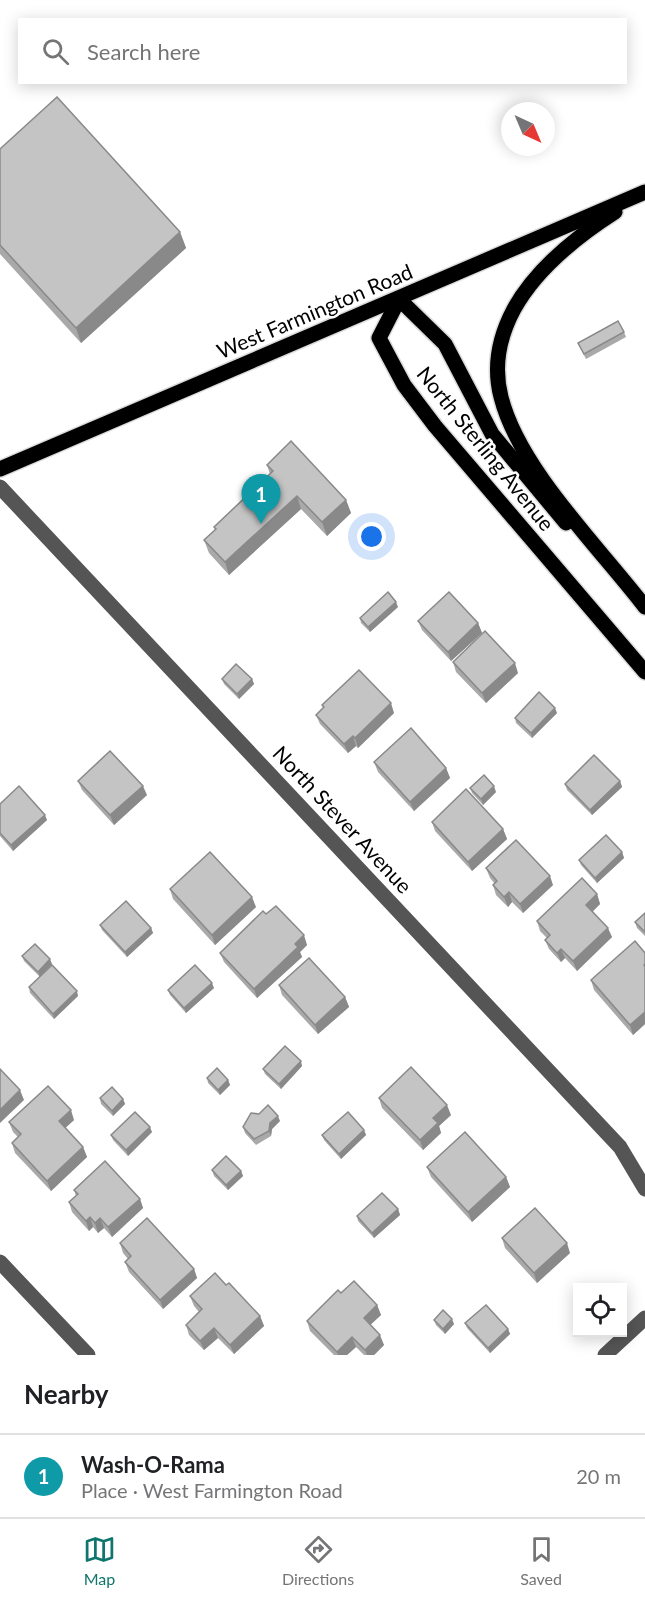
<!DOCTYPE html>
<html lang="en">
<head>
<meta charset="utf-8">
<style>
  :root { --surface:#fff; --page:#f2f2f2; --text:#202124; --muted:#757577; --line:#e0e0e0; --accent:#0f766e }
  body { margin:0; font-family:Lato,sans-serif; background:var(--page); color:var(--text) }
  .controls { position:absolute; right:18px; bottom:18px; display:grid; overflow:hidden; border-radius:0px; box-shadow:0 3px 15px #0003 }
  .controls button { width:54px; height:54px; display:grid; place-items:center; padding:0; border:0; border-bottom:2px solid var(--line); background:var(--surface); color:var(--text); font:30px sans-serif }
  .compass { position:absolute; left:501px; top:102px; width:54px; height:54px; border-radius:50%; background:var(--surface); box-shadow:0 3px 15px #0003; rotate:136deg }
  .you { position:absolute; left:372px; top:537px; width:21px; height:21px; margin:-15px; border:4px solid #fff; border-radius:50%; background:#1a73e8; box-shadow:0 0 0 9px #1a73e833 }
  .badge { display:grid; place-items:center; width:39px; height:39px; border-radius:50%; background:var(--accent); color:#fff; font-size:20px; font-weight:700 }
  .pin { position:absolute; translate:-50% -50px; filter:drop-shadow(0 2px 3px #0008) }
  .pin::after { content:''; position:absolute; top:32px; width:21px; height:18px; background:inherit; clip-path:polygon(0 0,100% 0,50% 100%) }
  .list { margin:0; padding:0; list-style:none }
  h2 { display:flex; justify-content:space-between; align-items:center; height:78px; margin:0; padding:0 24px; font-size:26px }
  h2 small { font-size:20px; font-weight:400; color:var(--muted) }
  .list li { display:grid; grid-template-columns:39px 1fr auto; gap:18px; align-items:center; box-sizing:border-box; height:84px; padding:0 24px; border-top:2px solid var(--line) }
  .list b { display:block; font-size:22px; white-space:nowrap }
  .list p { margin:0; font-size:20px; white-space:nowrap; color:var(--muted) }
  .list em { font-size:20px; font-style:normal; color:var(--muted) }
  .icon { flex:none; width:33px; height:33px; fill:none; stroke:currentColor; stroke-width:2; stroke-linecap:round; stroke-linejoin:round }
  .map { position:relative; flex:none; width:645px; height:1355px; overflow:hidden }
  .search { position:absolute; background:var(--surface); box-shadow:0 3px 15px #0003; left:18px; right:18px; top:18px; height:66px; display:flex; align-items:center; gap:15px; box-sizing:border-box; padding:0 21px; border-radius:0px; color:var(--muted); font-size:22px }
  .sheet { height:162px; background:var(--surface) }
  nav { display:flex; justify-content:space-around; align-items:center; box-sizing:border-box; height:84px; border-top:2px solid var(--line); background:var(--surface); font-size:16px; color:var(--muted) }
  nav a { display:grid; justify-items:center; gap:3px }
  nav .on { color:var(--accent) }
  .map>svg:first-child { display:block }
</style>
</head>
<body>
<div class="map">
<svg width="645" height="1355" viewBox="0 0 645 1355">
  <rect width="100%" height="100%" fill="#fff"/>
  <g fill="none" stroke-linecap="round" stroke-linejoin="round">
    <g stroke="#dbdbdb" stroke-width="18">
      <g id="major">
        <path d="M615 212C576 237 536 269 514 309 499 337 493 366 501 397 519 469 600 548 645 607"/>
        <polyline points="399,299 379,338 404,385 435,426 645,672"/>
        <polyline points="399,299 445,344 492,434 566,523"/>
        <polyline points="0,469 645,192"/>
      </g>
    </g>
    <g stroke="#555" stroke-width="15">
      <polyline points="0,487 620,1147 645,1189"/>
      <polyline points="0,1262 88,1355"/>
      <polyline points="605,1355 645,1318"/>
    </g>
    <use href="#major" stroke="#000" stroke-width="15"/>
  </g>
  <g fill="#a9a9a9">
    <polygon points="0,149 180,232 186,248 81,343 0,254"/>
    <polygon points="624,332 626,337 586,359 578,343"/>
    <polygon points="267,465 346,500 351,513 327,536 301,509 229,575 209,553 204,540 215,530 214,527 270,474"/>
    <polygon points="398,607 370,632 361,623 360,618"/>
    <polygon points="418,621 478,623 482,633 451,661 422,630"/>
    <polygon points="453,662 518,673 486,703 456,672"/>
    <polygon points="222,679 252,679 254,684 239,699 224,684"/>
    <polygon points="322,705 394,713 358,748 356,746 348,753 320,724 316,715 323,708"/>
    <polygon points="557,713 532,738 516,723 515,718"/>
    <polygon points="374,762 446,768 450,778 414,811 378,772"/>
    <polygon points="78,781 147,795 114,825 82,790"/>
    <polygon points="620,781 622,787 592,815 567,790 565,784"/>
    <polygon points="470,788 496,792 483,805 472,793"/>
    <polygon points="0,804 47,820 13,851 0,836"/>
    <polygon points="432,822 503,829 507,839 472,871 435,831"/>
    <polygon points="622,852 624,858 597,883 581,865 579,860"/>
    <polygon points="486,868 553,885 523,913 512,902 508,907 496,895 493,885 495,884 490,878"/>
    <polygon points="170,889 256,907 215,945 173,899"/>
    <polygon points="597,894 600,904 593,911 612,937 577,971 565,958 561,962 549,949 545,940 547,938 540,931 537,921"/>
    <polygon points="645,913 645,936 637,928 635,922"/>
    <polygon points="266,914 307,945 300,952 302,957 257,998 224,962 220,953"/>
    <polygon points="100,925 151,928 153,933 127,957 102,930"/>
    <polygon points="645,953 645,1024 633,1035 594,990 591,980"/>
    <polygon points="22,956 52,964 40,977 24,961"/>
    <polygon points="279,985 345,997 349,1007 318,1034 282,995"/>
    <polygon points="29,987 78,996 54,1019 30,993"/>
    <polygon points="214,988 186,1013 170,995 168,990"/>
    <polygon points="302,1066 281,1089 265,1074 263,1069"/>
    <polygon points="207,1078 228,1080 230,1085 220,1095 208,1083"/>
    <polygon points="100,1098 123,1099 125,1104 113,1116 101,1104"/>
    <polygon points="379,1098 451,1115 439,1126 441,1133 423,1150 382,1108"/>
    <polygon points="74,1120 65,1128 83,1147 87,1157 51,1191 15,1153 12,1143 18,1137 13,1132 9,1122"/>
    <polygon points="280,1121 272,1129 271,1136 256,1145 245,1133 243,1127"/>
    <polygon points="364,1130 366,1135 341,1159 324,1140 322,1135"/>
    <polygon points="152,1132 128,1156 113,1140 111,1135"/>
    <polygon points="427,1167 506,1177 510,1187 472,1222 431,1177"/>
    <polygon points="212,1170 241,1171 243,1176 228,1190 214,1176"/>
    <polygon points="74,1190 140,1199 143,1208 112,1237 104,1228 98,1233 93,1227 89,1231 72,1212 69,1202 76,1196"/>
    <polygon points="398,1209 400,1215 374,1238 358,1221 357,1216"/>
    <polygon points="502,1238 570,1253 537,1283 505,1248"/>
    <polygon points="120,1243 194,1269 197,1278 163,1309 129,1272 125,1262 128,1259 123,1253"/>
    <polygon points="226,1285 260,1316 264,1326 234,1354 218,1338 204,1350 189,1335 186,1325 199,1312 194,1306 190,1296"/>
    <polygon points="341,1293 377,1305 381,1315 370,1325 384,1345 374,1355 364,1355 356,1347 347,1355 334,1355 310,1331 307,1321"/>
    <polygon points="434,1320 454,1324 445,1334 436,1325"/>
    <polygon points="465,1323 508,1329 510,1334 490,1353 467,1328"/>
  </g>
  <g fill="#898989">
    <polygon points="180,232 186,248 81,343 76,328"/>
    <polygon points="297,496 301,509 229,575 225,562"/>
    <polygon points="346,500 351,513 327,536 322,522"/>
    <polygon points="396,602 398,607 370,632 368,627"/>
    <polygon points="478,623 482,633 451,661 448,652"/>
    <polygon points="515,663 518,673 486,703 482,693"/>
    <polygon points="252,679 254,684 239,699 237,694"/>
    <polygon points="391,703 394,713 358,748 355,738"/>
    <polygon points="555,708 557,713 532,738 531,733"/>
    <polygon points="353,736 356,746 348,753 344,744"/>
    <polygon points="446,768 450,778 414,811 410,802"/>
    <polygon points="620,781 622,787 592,815 590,810"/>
    <polygon points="143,786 147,795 114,825 110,815"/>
    <polygon points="494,786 496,792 483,805 481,799"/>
    <polygon points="45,815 47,820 13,851 11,845"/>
    <polygon points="503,829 507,839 472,871 468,862"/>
    <polygon points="622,852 624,858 597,883 595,878"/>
    <polygon points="550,876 553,885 523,913 520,904"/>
    <polygon points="509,892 512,902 508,907 504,897"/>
    <polygon points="597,894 600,904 590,914 586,905"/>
    <polygon points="252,897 256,907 215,945 212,935"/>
    <polygon points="151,928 153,933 127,957 125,952"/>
    <polygon points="608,928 612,937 577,971 573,961"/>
    <polygon points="304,935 307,945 300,952 302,957 257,998 254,989"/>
    <polygon points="561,949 565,958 561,962 557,953"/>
    <polygon points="50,959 52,964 40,977 38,972"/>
    <polygon points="212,983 214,988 186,1013 184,1008"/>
    <polygon points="77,991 78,996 54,1019 53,1014"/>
    <polygon points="345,997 349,1007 318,1034 315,1025"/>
    <polygon points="645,1012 645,1024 633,1035 630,1025"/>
    <polygon points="301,1061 302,1066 281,1089 279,1084"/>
    <polygon points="228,1080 230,1085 220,1095 218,1090"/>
    <polygon points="20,1090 24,1100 0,1123 0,1110"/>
    <polygon points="123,1099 125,1104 113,1116 112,1111"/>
    <polygon points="447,1105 451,1115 439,1126 441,1133 423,1150 420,1140 433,1118"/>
    <polygon points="71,1110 74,1120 62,1131 59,1121"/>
    <polygon points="278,1116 280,1121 272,1129 271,1136 269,1131 270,1123"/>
    <polygon points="150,1127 152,1132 128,1156 126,1150"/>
    <polygon points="364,1130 366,1135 341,1159 339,1154"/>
    <polygon points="83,1147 87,1157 51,1191 47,1181"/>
    <polygon points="241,1171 243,1176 228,1190 226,1185"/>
    <polygon points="506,1177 510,1187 472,1222 468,1212"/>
    <polygon points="140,1199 143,1208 112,1237 108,1227"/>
    <polygon points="398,1209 400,1215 374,1238 372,1233"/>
    <polygon points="90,1217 93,1227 89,1231 86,1221"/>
    <polygon points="100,1218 104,1228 98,1233 95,1223"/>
    <polygon points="567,1243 570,1253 537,1283 534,1273"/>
    <polygon points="194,1269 197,1278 163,1309 160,1300"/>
    <polygon points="377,1305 381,1315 367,1328 364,1318"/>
    <polygon points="260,1316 264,1326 234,1354 230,1345"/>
    <polygon points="452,1319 454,1324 445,1334 443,1329"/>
    <polygon points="214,1328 218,1338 204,1350 200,1341"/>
    <polygon points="508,1329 510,1334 490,1353 488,1348"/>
    <polygon points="380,1335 384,1345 374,1355 367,1355 365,1350"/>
    <polygon points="352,1337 356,1347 347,1355 338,1355 337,1352"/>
  </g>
  <g fill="#c4c4c4" stroke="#898989" stroke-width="1.5">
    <polygon points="57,97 180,232 76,328 0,245 0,149"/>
    <polygon points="618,321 624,332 584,354 578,343"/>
    <polygon points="291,441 346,500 322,522 297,496 225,562 204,540 216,529 214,527 273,471 267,465"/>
    <polygon points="388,592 396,602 368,627 360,618"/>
    <polygon points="449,592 478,623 448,652 418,621"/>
    <polygon points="485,631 515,663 482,693 453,662"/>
    <polygon points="236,664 252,679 237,694 222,679"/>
    <polygon points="359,670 391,703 355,738 353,736 344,744 316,715 324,707 322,705"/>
    <polygon points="539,692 555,708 531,733 515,718"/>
    <polygon points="411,728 446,768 410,802 374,762"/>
    <polygon points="110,751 143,786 110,815 78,781"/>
    <polygon points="594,755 620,781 590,810 565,784"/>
    <polygon points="484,775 494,786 481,799 470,788"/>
    <polygon points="19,786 45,815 11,845 0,833 0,804"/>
    <polygon points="466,789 503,829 468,862 432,822"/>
    <polygon points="606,835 622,852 595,878 579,860"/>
    <polygon points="516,840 550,876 520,904 509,892 504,897 493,885 497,881 486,868"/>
    <polygon points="210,852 252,897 212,935 170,889"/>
    <polygon points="582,878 597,894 586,905 608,928 573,961 561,949 557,953 545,940 550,935 537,921"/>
    <polygon points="126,901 151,928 125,952 100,925"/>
    <polygon points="276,906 304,935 295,944 298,947 254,989 220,953 263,911 266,914"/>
    <polygon points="645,913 645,932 635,922"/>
    <polygon points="635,941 645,953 645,964 644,965 645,967 645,1012 630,1025 591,980"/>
    <polygon points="35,944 50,959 38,972 22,956"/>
    <polygon points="309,958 345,997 315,1025 279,985"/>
    <polygon points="52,965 77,991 53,1014 29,987"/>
    <polygon points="195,965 212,983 184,1008 168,990"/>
    <polygon points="285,1046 301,1061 279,1084 263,1069"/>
    <polygon points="411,1067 447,1105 433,1118 438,1123 420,1140 379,1098"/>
    <polygon points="217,1068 228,1080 218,1090 207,1078"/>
    <polygon points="0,1069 20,1090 0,1110"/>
    <polygon points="48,1086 71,1110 59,1121 83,1147 47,1181 12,1143 21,1134 9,1122"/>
    <polygon points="112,1087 123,1099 112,1111 100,1098"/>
    <polygon points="268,1105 278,1116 270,1123 269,1131 254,1139 243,1127 251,1113 259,1114"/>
    <polygon points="135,1112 150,1127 126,1150 111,1135"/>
    <polygon points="348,1112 364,1130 339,1154 322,1135"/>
    <polygon points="465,1132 506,1177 468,1212 427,1167"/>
    <polygon points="226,1156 241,1171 226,1185 212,1170"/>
    <polygon points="105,1161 140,1199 108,1227 100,1218 95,1223 90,1217 86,1221 69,1202 78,1194 74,1190"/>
    <polygon points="382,1193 398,1209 372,1233 357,1216"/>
    <polygon points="535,1208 567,1243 534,1273 502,1238"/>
    <polygon points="147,1218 194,1269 160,1300 125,1262 131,1256 120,1243"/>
    <polygon points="215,1273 226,1285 229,1283 260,1316 230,1345 214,1328 200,1341 186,1325 202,1309 190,1296"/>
    <polygon points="354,1281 377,1305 364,1318 380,1335 365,1350 352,1337 337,1352 307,1321 338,1290 341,1293"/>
    <polygon points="486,1305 508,1329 488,1348 465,1323"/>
    <polygon points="443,1310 452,1319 443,1329 434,1320"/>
  </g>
  <g text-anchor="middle" stroke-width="5" stroke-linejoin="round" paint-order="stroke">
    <g font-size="21" fill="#000" stroke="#fff">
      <text transform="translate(315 312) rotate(-23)" y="7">West Farmington Road</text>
      <text transform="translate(485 449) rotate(51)" y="7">North Sterling Avenue</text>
      <text transform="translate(342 820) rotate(47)" y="7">North Stever Avenue</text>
    </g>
  </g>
</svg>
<div class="controls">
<button><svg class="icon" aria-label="locate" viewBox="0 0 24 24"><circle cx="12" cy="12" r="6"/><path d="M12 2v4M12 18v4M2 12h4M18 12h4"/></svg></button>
</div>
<svg class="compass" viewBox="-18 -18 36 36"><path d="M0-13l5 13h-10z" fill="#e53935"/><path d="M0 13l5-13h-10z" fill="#757577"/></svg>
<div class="you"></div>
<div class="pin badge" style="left:261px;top:524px;background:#0f9aa8">1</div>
<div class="search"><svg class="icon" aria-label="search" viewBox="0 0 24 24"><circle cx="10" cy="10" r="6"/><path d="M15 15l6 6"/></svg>Search here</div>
</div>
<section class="sheet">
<h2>Nearby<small></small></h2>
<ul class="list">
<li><span class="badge" style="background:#0f9aa8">1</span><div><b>Wash-O-Rama</b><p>Place · West Farmington Road</p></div><em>20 m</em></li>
</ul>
</section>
<nav>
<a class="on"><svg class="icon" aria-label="map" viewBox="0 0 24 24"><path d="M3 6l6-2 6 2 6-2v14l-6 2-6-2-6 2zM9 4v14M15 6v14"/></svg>Map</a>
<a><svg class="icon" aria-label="directions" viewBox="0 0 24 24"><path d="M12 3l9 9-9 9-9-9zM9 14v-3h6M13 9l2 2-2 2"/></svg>Directions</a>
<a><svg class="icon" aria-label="saved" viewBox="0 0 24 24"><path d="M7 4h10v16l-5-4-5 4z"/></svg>Saved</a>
</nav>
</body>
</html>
